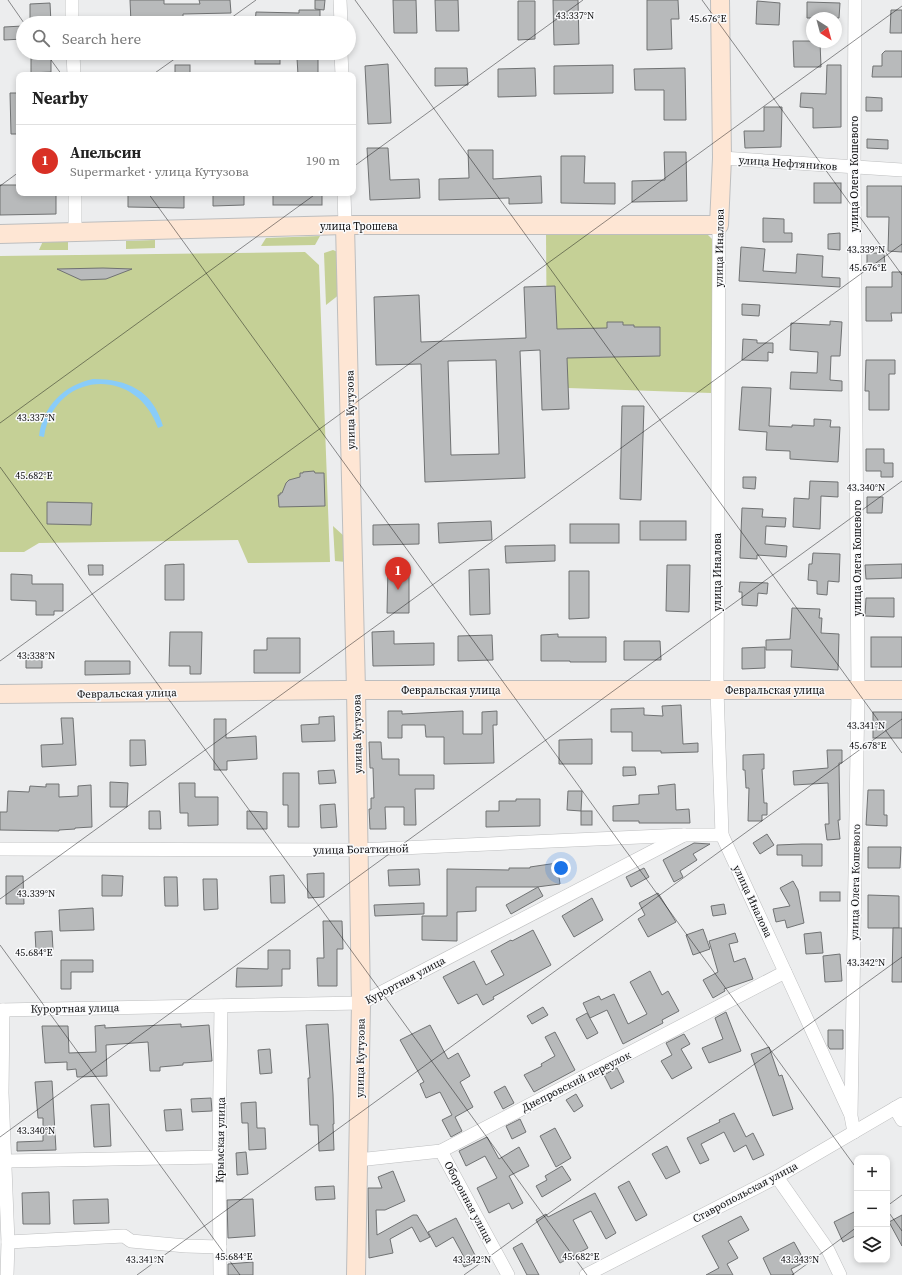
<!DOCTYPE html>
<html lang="en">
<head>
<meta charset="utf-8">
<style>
  :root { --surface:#fff; --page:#f6f6f6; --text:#222; --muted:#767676; --line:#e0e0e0; --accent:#d93025 }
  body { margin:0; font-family:"Source Serif 4",serif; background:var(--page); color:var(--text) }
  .controls { position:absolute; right:12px; bottom:12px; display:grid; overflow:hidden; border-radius:8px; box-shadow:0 2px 6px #0003 }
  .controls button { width:36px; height:36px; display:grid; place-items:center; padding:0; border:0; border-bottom:1px solid var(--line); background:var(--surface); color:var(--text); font:20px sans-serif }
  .compass { position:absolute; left:806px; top:12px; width:36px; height:36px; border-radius:50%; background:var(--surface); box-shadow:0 2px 6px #0003; rotate:144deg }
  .you { position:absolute; left:561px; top:868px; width:14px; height:14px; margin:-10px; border:3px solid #fff; border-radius:50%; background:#1a73e8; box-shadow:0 0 0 6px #1a73e833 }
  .badge { display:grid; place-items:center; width:26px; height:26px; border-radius:50%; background:var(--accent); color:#fff; font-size:13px; font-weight:700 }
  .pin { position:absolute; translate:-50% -33px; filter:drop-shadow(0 1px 2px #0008) }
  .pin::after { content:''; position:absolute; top:21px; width:14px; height:12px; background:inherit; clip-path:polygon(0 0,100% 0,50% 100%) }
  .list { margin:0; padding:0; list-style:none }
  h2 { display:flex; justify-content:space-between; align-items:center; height:52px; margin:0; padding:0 16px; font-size:17px }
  h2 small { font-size:13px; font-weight:400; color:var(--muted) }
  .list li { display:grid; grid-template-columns:26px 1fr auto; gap:12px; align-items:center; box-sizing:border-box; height:72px; padding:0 16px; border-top:1px solid var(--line) }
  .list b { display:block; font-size:15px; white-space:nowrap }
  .list p { margin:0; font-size:13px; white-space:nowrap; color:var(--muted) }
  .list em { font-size:13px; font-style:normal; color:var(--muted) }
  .icon { flex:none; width:22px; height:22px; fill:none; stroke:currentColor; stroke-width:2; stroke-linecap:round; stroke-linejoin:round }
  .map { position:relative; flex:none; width:902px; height:1275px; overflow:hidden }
  .search { position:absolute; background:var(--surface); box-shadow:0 2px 6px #0003; left:16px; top:16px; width:340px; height:44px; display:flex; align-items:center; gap:10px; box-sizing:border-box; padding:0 14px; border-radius:22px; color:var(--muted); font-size:15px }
  .panel { position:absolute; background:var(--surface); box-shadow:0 2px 6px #0003; left:16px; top:72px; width:340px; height:124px; border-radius:8px }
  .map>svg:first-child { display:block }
</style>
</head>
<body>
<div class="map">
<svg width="902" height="1275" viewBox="0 0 902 1275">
  <rect width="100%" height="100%" fill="#ecedee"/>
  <g fill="#c5d096">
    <polygon points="546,232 706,233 712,239 714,243 711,393 568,388 547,370"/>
    <polygon points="320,236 315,245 261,246 266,238"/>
    <polygon points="155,240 155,248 126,249 126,241"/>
    <polygon points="43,241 68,241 68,250 39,250"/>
    <polygon points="333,250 340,253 340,294 326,305 324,253"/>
    <polygon points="305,252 319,265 330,562 248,563 238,540 39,543 24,552 0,552 0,256"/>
    <polygon points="333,526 345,537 346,562 335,561"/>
  </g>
  <path fill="#89ccf9" d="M93 379C128 379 153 391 163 426L158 428C136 365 54 371 44 437L39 436C43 406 64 385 93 379Z"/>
  <g fill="#b8babb" stroke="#707273" fill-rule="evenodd">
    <polygon points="130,0 164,0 164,4 200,4 199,0 230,0 231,13 183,14 183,23 131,23"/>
    <polygon points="315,0 325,0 324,10 315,9"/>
    <polygon points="393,0 416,0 417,33 394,33"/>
    <polygon points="435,0 458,0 459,31 436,31"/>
    <polygon points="553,0 578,0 579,44 554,45"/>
    <polygon points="647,0 678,0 679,19 671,19 672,49 647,50"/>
    <polygon points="518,1 535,1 535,39 518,40"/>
    <polygon points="757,1 780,3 779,25 756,24"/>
    <polygon points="807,2 840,3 839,18 807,18"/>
    <polygon points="50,3 51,23 30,23 30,4"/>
    <polygon points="299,10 320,10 320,23 255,23 256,12 299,13"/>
    <polygon points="891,10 902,10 902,33 890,33"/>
    <polygon points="23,26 23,39 4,40 4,27"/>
    <polygon points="793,41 812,41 812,42 820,42 821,67 794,67"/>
    <polygon points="885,51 902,51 902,77 872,77 873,66 882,66 882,54"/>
    <polygon points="31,53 51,53 51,72 31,73"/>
    <rect x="255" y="53" width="25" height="11"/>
    <polygon points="318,57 318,75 298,75 297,58"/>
    <polygon points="388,64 391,123 368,124 365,66"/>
    <rect x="175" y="65" width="15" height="10"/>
    <polygon points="613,65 613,93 554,94 554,66"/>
    <polygon points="827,65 841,65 841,127 813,128 813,108 800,107 801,93 826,94"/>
    <polygon points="435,68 467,68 468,85 435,86"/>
    <polygon points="535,68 536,96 498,97 498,69"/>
    <polygon points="685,68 686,120 664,120 664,90 635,90 634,69"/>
    <polygon points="10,93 19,93 19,134 11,134"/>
    <polygon points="866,97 882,98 882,111 866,111"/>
    <polygon points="764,107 782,107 781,147 745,148 744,131 764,131"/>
    <polygon points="867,139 888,140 888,149 867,148"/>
    <polygon points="367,148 388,148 390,180 419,179 420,198 370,200"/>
    <polygon points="468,150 493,150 493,179 541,176 542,203 509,204 509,198 439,200 439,179 469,178"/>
    <polygon points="664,152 686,152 687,201 632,202 632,181 665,180"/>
    <polygon points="561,156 585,156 584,183 615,183 615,204 561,203"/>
    <rect x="814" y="183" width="27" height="20"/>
    <polygon points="0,185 19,185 19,193 56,193 56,214 0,215"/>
    <polygon points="867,186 902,186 902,252 888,251 889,217 867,217"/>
    <polygon points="128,193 184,193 184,208 128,207"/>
    <polygon points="213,193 244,193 244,205 213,206"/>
    <rect x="273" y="193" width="49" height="12"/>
    <polygon points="763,218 784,219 784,233 792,233 792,242 763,242"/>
    <polygon points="840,233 840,250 828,249 828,234"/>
    <polygon points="741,247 765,249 763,271 796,273 797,254 823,256 822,277 840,278 840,287 739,281"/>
    <polygon points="867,253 884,253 885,266 867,266"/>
    <polygon points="103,268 132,269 106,279 81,280 57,269"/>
    <polygon points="892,272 902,272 902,313 891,313 892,321 866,321 866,287 892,287"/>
    <path d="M555 286 557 329 607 328V322H623V325H634V327H660V356L567 358 569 409 542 410 540 350 520 351 525 478 425 482 421 364 376 365 374 297 419 295 421 342 526 338 524 287ZM496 360 499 454 451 455 448 361Z"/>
    <polygon points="742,304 760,305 759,316 742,315"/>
    <polygon points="830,321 842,322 840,356 831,356 830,380 842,381 842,391 790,389 791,372 817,373 818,352 790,350 791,323 830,325"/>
    <polygon points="743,339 757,340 757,343 773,343 773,353 768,352 768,361 742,360"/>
    <polygon points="866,360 895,360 895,374 889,374 889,410 869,410 869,391 865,391"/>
    <polygon points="742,387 771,388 769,426 792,427 792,425 814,426 814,419 831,420 830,427 840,427 838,462 790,459 790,451 766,450 767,432 739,430"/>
    <polygon points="622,406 644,406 641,500 620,499"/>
    <polygon points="866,449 884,449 884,463 893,463 893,477 881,477 881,471 866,471"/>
    <polygon points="314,471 315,473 324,473 325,506 279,507 278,495 280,495 280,493 282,493 286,483 289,480 300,477 300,473 303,473 303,472"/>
    <polygon points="743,477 756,477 755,489 743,488"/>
    <polygon points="810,481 838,482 838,497 821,496 820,529 793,527 794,498 809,499"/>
    <polygon points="867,497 883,497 882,513 867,513"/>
    <polygon points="47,502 92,503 91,525 47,524"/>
    <polygon points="742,508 763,509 762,517 786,518 785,527 766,526 765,544 787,546 786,557 757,555 757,559 740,558"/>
    <polygon points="491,521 492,540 439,543 438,523"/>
    <rect x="640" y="521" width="46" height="19"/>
    <polygon points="419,524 419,544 373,545 373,525"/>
    <rect x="570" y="524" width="49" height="19"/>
    <polygon points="555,545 555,561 506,563 505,546"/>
    <polygon points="813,553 840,554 839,582 828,581 827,595 817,594 817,581 808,580 809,564 812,564"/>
    <polygon points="184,564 184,600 165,600 165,565"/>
    <polygon points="902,564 902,578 866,579 865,565"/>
    <polygon points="88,565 103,565 103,575 89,575"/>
    <polygon points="667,565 690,565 689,612 666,611"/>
    <polygon points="388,566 409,566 409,613 387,613"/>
    <polygon points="489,569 490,614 470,615 469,570"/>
    <polygon points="569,571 589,571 589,618 569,619"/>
    <polygon points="11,574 32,575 32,584 63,584 63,611 54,611 54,615 36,615 36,601 11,600"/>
    <polygon points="740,582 768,583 767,594 758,593 757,606 742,605 742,592 739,592"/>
    <polygon points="866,598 894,598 894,617 865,616"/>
    <polygon points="792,608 820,609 819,618 822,618 821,633 839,634 838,670 791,667 792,650 766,650 766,640 790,639"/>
    <polygon points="394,631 394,644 434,643 434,665 373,666 372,632"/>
    <polygon points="170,632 202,632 201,674 190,674 190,666 169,666"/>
    <polygon points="558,634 558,637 606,637 606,662 570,662 570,661 541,661 541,635"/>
    <polygon points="492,635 493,660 458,661 458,636"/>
    <rect x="871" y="637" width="31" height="30"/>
    <polygon points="267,638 300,638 300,673 254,673 254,650 267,650"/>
    <polygon points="624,641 660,641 661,660 624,660"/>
    <polygon points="765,647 765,668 742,669 742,648"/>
    <polygon points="42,654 42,668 26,668 26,655"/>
    <polygon points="85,661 130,661 130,674 85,675"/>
    <polygon points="681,705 683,744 698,743 698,752 661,753 661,751 632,751 632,732 611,732 611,709 644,708 644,715 663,716 662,706"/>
    <polygon points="388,711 402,711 402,714 463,711 463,734 482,734 482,712 497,711 497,725 493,725 494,763 444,764 444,737 426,737 425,725 402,725 402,738 388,738"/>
    <rect x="873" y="712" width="29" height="26"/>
    <polygon points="334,716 335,741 302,742 301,725 319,724 319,717"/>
    <polygon points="61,718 73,718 76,765 42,767 41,745 63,744"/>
    <polygon points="214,719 226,719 226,738 256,736 257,759 227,761 227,770 214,770"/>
    <polygon points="592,739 592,764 559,764 559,740"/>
    <polygon points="130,740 145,740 146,765 130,766"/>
    <polygon points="369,742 381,742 382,759 399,759 399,775 434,775 434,789 415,789 416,825 404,825 404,807 385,807 386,829 370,829 369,809 371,809 371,798 374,798 373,768 370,768"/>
    <polygon points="827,750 842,750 842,763 839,763 840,820 838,820 840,839 827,840 825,824 829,824 828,783 794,785 793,771 828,768"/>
    <polygon points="764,754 764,769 762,769 764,803 767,803 767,815 762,815 762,821 748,821 749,788 746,788 745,770 743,770 743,755"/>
    <polygon points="623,767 635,767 636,775 623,776"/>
    <polygon points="334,770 336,783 319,784 318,771"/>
    <polygon points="283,773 299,773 299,827 288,827 288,805 283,805"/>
    <polygon points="110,782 128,783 127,807 110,807"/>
    <polygon points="179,783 195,783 195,797 218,797 218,825 188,826 188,813 180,813"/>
    <polygon points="46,784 59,784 59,797 78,796 78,786 91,785 92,827 75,828 75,829 59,830 59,831 0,830 0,812 7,812 8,791 29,792 30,786 46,787"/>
    <polygon points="675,784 676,810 689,809 690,823 639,823 639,821 613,821 613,806 639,804 639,795 659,794 658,786"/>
    <polygon points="868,790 884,790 884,815 887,815 887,826 866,825"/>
    <polygon points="568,791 582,791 581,811 567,810"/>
    <polygon points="516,799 540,799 540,826 486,827 486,811 499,811 499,801 516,801"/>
    <polygon points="335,804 337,827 321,828 320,805"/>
    <polygon points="149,811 160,811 161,829 149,829"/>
    <polygon points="247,811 267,812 267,829 247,829"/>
    <rect x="581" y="811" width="11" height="14"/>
    <polygon points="767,834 774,845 760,854 753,843"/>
    <polygon points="694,843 710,844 693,854 697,860 680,871 683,877 674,882 663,860"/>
    <polygon points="802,844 822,844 822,866 802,866 802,855 777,855 777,845"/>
    <polygon points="868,847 901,847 900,868 868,868"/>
    <polygon points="557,863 560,884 537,887 476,887 476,911 457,912 457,941 422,940 422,916 447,916 447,869 509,870 509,868 530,868 530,867"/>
    <polygon points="644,868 649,877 631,887 626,877"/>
    <polygon points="419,869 420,885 389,886 388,870"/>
    <polygon points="324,873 324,897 308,898 307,874"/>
    <polygon points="102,875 123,876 122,896 102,896"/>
    <polygon points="284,875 285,903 271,903 270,876"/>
    <polygon points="6,876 23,876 24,904 6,904"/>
    <polygon points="164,877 177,877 178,906 165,906"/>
    <polygon points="203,879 217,879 218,909 204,910"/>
    <polygon points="793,881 798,890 804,923 787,928 785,920 776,922 773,909 790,906 780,888"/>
    <polygon points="538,887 543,896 511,914 506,905"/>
    <rect x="820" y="892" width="20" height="9"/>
    <polygon points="658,893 676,922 648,937 638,919 645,915 639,903"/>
    <polygon points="868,895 899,896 899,928 868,928"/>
    <polygon points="592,898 603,920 574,937 562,916"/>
    <polygon points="424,903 424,914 375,916 374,905"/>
    <polygon points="724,904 726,914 713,916 711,906"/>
    <polygon points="93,908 94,930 60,931 59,910"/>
    <polygon points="323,921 342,921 343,949 337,949 337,986 318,986 317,958 324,958"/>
    <polygon points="893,928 902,928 902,982 892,982"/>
    <polygon points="703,929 710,949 693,955 686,935"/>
    <polygon points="533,930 551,965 493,997 494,999 483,1005 477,994 458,1004 443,977 474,961 486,985 504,975 491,951 511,940 512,941"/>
    <polygon points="52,931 53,950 36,951 35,932"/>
    <polygon points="821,932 823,953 806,954 804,934"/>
    <polygon points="735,933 738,942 729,944 734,962 745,958 753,979 724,989 725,991 713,998 703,980 718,972 709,941"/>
    <polygon points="268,950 290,950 290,969 282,969 282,986 236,987 237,968 268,969"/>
    <polygon points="840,954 842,981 825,982 823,956"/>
    <polygon points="61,960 93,960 93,972 71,972 71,989 61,989"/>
    <polygon points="650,971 662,995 668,991 679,1011 662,1020 663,1023 623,1044 607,1010 590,1018 583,1003 599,996 601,1000 614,994 628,1024 647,1014 630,982"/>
    <polygon points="543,1007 548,1015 532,1024 527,1016"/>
    <polygon points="726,1012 741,1051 709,1063 702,1048 723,1039 715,1018"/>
    <polygon points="587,1013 598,1033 587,1039 576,1019"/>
    <polygon points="181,1024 181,1027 209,1025 212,1061 183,1063 183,1065 160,1067 160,1071 150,1071 148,1042 106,1045 107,1076 77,1077 76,1069 67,1070 67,1062 45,1063 42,1026 68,1026 69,1053 96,1052 95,1026 105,1025 105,1028"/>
    <polygon points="328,1024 333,1094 334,1124 333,1124 334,1150 319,1151 318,1125 310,1125 308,1078 310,1078 306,1025"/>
    <polygon points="430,1025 448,1059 458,1053 470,1076 460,1082 473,1107 455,1117 462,1131 451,1137 442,1120 452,1115 440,1092 426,1098 420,1084 424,1082 400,1040"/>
    <polygon points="828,1030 843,1030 843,1049 830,1049 828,1046"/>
    <polygon points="555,1032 575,1070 534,1092 524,1075 542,1066 541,1064 555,1056 545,1037"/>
    <polygon points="684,1034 690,1044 681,1049 692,1068 672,1079 661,1061 672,1055 666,1043"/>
    <polygon points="769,1047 779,1076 782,1075 793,1109 773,1116 751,1054"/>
    <polygon points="270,1049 272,1073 260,1074 258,1050"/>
    <polygon points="617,1068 624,1082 611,1089 604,1075"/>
    <polygon points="52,1081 56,1150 17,1151 17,1142 43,1141 43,1118 38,1118 35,1082"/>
    <polygon points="505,1086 514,1103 503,1109 494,1092"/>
    <polygon points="576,1094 583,1106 574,1112 566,1100"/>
    <polygon points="211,1098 212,1111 192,1112 191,1099"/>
    <polygon points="256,1102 257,1128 265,1128 266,1149 249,1150 248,1123 242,1123 241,1103"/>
    <polygon points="109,1104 111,1146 94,1147 91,1105"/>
    <polygon points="181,1109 183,1130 166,1131 164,1110"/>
    <polygon points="734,1113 746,1137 753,1133 764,1155 753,1160 746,1145 734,1152 724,1132 701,1144 709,1160 700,1164 687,1138 720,1122 719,1120"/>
    <polygon points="520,1119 526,1132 512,1139 506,1126"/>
    <polygon points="555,1128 571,1158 556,1167 540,1136"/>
    <polygon points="487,1137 499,1159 519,1147 529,1166 509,1176 523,1203 512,1209 509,1203 489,1213 477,1188 497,1178 485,1156 466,1166 459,1151"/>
    <polygon points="667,1146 680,1172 666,1179 652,1154"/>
    <polygon points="246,1152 248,1174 237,1175 236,1153"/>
    <polygon points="562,1166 571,1180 542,1197 536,1186 547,1180 545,1176"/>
    <polygon points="393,1171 405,1201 385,1210 376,1210 377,1235 413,1215 417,1215 430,1237 420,1242 412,1227 390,1239 393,1253 369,1258 368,1188 382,1188 378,1177"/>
    <polygon points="629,1181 647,1215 636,1221 618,1187"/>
    <polygon points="334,1186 335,1199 316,1200 315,1187"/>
    <polygon points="49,1192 50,1224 23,1224 22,1193"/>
    <polygon points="595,1193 616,1233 606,1239 591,1211 573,1220 588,1248 560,1263 536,1220 546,1214 548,1217"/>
    <polygon points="108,1199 109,1223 74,1224 73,1200"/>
    <polygon points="253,1199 255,1236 228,1238 227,1200"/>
    <polygon points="854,1212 857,1218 857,1235 843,1242 834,1222"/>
    <polygon points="902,1215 902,1246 889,1222"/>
    <polygon points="741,1216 749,1230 728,1241 738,1258 727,1264 733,1275 706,1275 719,1268 702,1236"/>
    <polygon points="456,1218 478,1261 464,1267 460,1258 464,1257 453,1237 436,1247 428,1232"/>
    <polygon points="794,1242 805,1262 791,1269 794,1275 771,1275 763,1258"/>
    <polygon points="522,1243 539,1275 527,1275 513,1248"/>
    <polygon points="253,1262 253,1275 228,1275 228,1264"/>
  </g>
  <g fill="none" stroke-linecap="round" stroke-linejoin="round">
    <g stroke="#bdbebf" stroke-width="14">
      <g id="street">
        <polyline points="72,0 72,23"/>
        <polyline points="340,0 341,23"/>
        <polyline points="73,53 74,75"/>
        <polyline points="341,53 342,75"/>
        <polyline points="722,158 902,170"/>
        <polyline points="75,193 75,232"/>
        <polyline points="344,193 345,225"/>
        <polyline points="719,225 717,690 722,835 850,1113"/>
        <polyline points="0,849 358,850 684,835 722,835"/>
        <polyline points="0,1010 361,1003 684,835"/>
        <polyline points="3,1010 2,1093 8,1242 7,1275"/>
        <polyline points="895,1108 902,1120"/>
        <polyline points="854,1132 851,1116 858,691 854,167 855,0"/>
        <polyline points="441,1151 508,1275"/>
        <polyline points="358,1160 441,1151 785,972"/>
        <polyline points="5,1161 219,1157"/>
        <polyline points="777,1177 828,1250 840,1275"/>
        <polyline points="8,1242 124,1236 131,1241 186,1246 220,1247"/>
        <polyline points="220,1275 219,1157 221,1006"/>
        <polyline points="586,1275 777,1177 902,1104"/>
      </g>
    </g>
    <g stroke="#bdbebf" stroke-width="20">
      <g id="secondary">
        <polyline points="345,225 356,690 361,1003 356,1275"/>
        <polyline points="0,234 345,225 719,225 722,158 720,0"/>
        <polyline points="0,694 342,690 902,690"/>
      </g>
    </g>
    <use href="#street" stroke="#fff" stroke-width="13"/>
    <use href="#secondary" stroke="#fee6d4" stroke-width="18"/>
  </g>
  <path fill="none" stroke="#0c0c0d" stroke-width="1" stroke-opacity="0.45" d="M8 0 24 23M355 0 902 753M702 0 902 275M224 23 256 0M46 53 62 75M152 75 183 53M353 167 583 0M0 186 19 172M148 193 857 1169M0 423 317 193M0 467 587 1275M0 661 902 6M0 899 902 244M0 945 240 1275M0 1137 902 481M887 1206 902 1195M887 1210 902 1231M137 1275 902 719M464 1275 902 957M792 1275 857 1227"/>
  <g text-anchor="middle" stroke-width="3" stroke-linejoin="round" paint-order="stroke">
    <g font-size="11" fill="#0c0c0d" stroke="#f9fafc">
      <text transform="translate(788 163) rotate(4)" y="4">улица Нефтяников</text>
      <text transform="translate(854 174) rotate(-90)" y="4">улица Олега Кошевого</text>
      <text x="359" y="230">улица Трошева</text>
      <text transform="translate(719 248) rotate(-89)" y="4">улица Иналова</text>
      <text transform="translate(350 410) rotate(-91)" y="4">улица Кутузова</text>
      <text transform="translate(857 558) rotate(-90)" y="4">улица Олега Кошевого</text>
      <text transform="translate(717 572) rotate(-90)" y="4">улица Иналова</text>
      <text x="451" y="694">Февральская улица</text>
      <text x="775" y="694">Февральская улица</text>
      <text transform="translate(127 693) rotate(-1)" y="4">Февральская улица</text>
      <text transform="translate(357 734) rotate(-91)" y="4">улица Кутузова</text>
      <text transform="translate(361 849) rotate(-1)" y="4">улица Богаткиной</text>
      <text transform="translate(855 882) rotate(-89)" y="4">улица Олега Кошевого</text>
      <text transform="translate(753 901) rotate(65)" y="4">улица Иналова</text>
      <text transform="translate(405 980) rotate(-28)" y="4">Курортная улица</text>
      <text transform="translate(75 1008) rotate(-1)" y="4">Курортная улица</text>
      <text transform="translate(360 1058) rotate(-89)" y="4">улица Кутузова</text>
      <text transform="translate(576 1081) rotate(-27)" y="4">Днепровский переулок</text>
      <text transform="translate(220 1140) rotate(-89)" y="4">Крымская улица</text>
      <text transform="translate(745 1192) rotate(-28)" y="4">Ставропольская улица</text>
      <text transform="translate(469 1202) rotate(62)" y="4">Оборонная улица</text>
    </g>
  </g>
  <g font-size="10" text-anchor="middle" fill="#0c0c0d" stroke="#f9fafc" stroke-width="3" stroke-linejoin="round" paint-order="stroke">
    <text x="575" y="19">43.337°N</text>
    <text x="708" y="22">45.676°E</text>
    <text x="866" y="253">43.339°N</text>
    <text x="868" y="271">45.676°E</text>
    <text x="36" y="421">43.337°N</text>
    <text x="34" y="479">45.682°E</text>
    <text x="866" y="491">43.340°N</text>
    <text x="36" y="659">43.338°N</text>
    <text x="866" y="729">43.341°N</text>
    <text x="868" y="749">45.678°E</text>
    <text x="36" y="897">43.339°N</text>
    <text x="34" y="956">45.684°E</text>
    <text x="866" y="966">43.342°N</text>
    <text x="36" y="1134">43.340°N</text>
    <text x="234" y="1260">45.684°E</text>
    <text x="581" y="1260">45.682°E</text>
    <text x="145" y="1263">43.341°N</text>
    <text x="472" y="1263">43.342°N</text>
    <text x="800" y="1263">43.343°N</text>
  </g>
</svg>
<div class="controls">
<button>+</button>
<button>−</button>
<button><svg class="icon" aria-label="layers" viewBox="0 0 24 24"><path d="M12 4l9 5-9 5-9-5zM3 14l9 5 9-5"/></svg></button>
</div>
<svg class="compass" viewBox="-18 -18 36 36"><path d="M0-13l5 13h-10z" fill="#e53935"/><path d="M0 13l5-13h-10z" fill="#767676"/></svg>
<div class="you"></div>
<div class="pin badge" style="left:398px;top:590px">1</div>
<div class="search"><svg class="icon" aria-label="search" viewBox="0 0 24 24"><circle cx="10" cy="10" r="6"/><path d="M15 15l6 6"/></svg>Search here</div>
<section class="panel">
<h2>Nearby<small></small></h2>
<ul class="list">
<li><span class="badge">1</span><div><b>Апельсин</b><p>Supermarket · улица Кутузова</p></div><em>190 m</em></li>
</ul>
</section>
</div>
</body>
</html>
